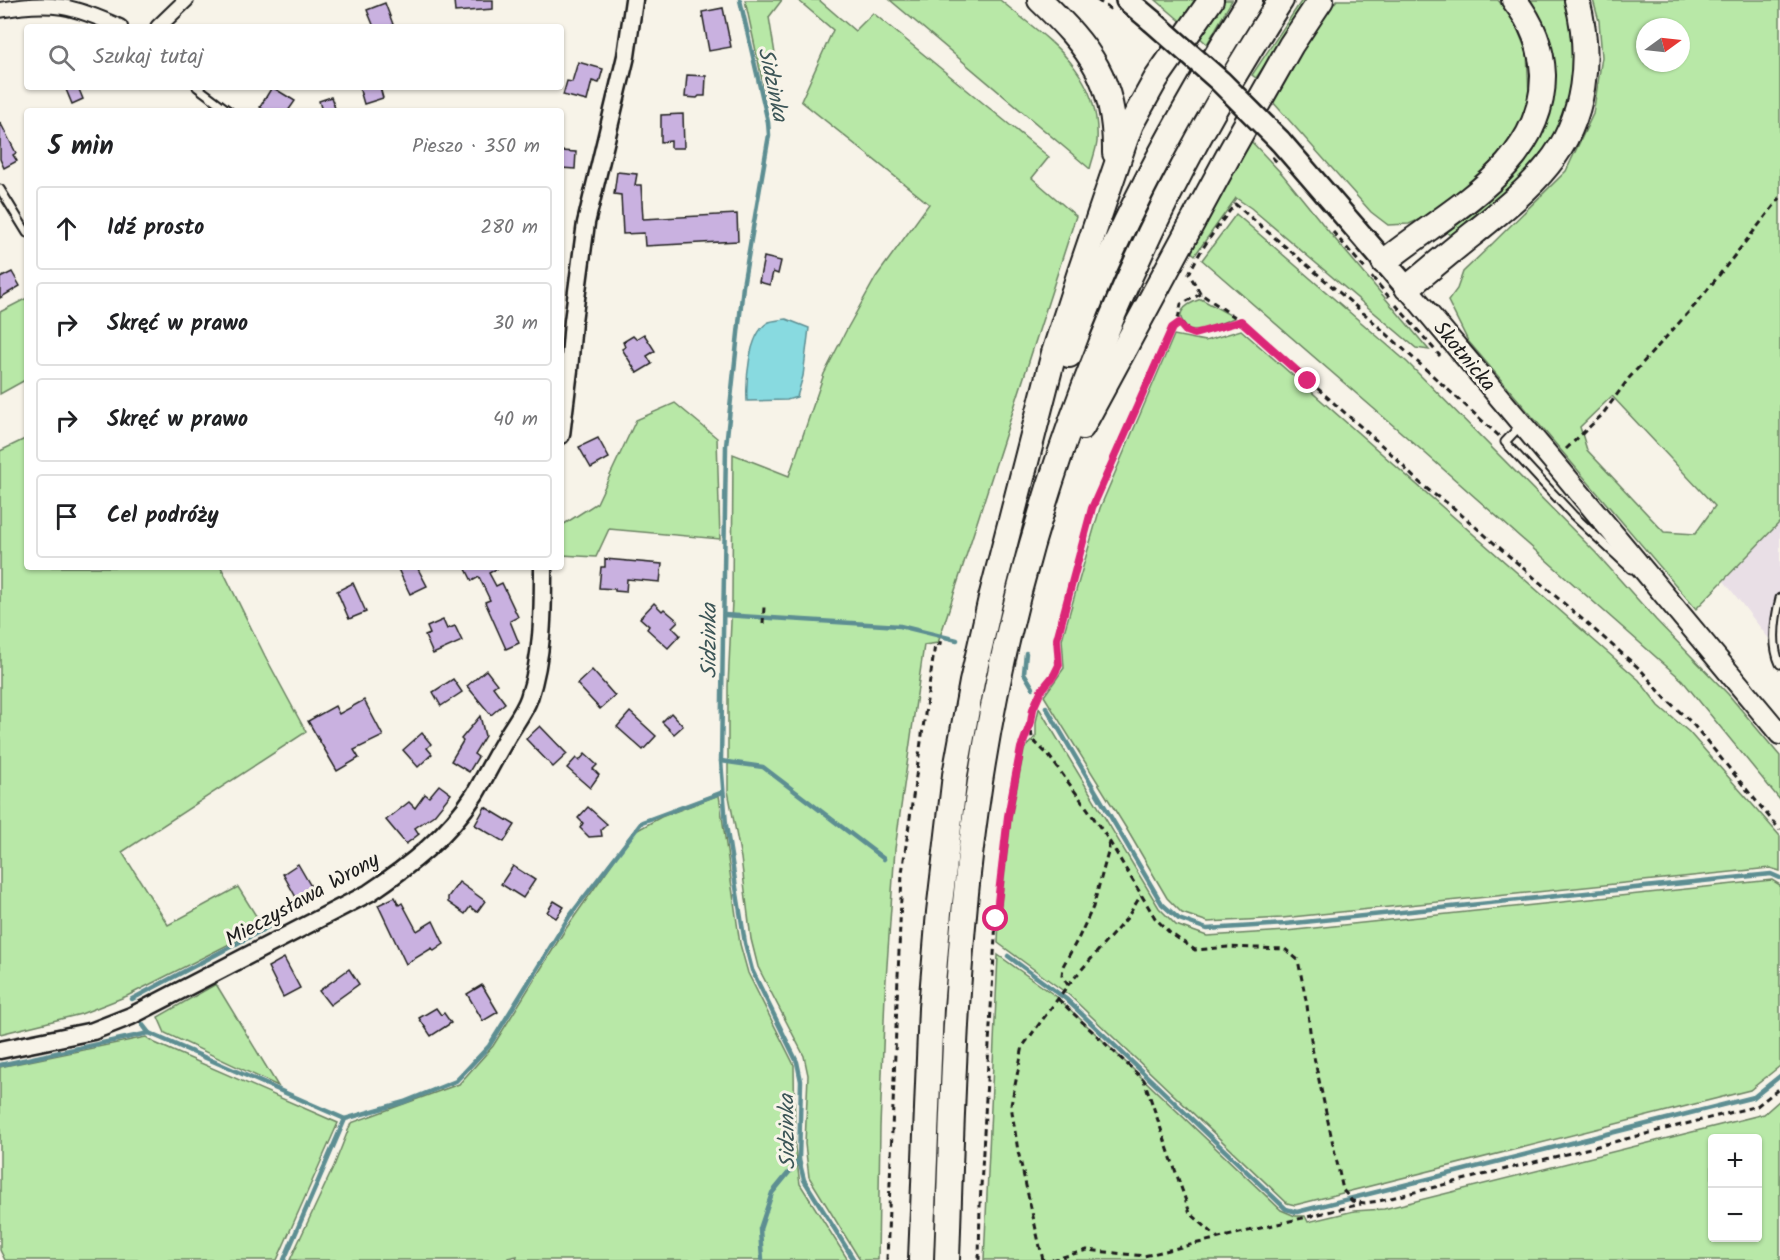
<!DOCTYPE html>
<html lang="pl">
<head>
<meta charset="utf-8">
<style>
  :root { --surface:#fff; --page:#f6f6f6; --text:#202124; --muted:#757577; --line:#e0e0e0 }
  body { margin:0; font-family:Kalam,sans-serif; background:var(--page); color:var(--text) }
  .controls { position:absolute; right:18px; bottom:18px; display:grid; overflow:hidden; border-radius:6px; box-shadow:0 2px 4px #0004 }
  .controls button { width:54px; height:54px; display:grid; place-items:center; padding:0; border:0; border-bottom:2px solid var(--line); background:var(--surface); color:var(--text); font:30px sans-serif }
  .compass { position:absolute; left:1636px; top:18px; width:54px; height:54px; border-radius:50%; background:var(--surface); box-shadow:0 2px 4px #0004; rotate:75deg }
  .stop { position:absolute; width:18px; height:18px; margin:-14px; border:4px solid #db2777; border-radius:50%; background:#fff }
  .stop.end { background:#db2777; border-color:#fff; box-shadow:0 2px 6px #0008 }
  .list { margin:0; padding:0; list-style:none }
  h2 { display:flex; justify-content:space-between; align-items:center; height:78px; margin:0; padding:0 24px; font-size:26px }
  h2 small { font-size:20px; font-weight:400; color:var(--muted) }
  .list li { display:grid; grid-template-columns:39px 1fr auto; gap:18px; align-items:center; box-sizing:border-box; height:84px; margin:0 12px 12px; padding:0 12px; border:2px solid var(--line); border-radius:6px }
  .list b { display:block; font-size:22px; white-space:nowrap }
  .list em { font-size:20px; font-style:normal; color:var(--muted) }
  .icon { flex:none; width:33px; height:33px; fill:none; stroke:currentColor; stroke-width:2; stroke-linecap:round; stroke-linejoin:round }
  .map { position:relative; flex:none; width:1780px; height:1260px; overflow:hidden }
  .search { position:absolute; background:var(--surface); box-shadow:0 2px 4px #0004; left:24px; top:24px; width:540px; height:66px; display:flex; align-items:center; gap:15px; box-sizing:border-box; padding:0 21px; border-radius:6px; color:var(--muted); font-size:22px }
  .panel { position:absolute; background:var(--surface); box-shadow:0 2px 4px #0004; left:24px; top:108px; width:540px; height:462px; border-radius:6px }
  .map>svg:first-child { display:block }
</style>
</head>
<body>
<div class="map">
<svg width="1780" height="1260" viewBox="0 0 1780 1260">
  <rect width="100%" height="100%" fill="#f7f3e8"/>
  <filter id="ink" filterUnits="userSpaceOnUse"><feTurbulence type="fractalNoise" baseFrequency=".0167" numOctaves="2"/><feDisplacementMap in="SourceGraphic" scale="12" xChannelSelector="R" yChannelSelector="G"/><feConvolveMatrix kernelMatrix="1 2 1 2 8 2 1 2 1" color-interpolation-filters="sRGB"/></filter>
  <g filter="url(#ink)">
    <polygon fill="#e9dfe6" points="1780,522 1780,653 1724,581"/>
    <g fill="#b8e8a7" stroke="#6a8262" stroke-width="1.5" fill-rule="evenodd">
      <polygon points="745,0 782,0 769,17 776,60 766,98"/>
      <polygon points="798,0 819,0 855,31 873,13 1049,157 1032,178 1076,216 938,643 924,645 895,849 885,994 880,1127 878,1260 860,1260 809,1177 805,1144 808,1075 804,1056 758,967 751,939 741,858 728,791 728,686 732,601 733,454 789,476 824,374 847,329 876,277 929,204 801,101 833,30"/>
      <path d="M890 0H1000C1048 40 1101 71 1097 142 1096 151 1092 160 1090 169Z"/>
      <polygon points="1156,0 1201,0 1184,24"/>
      <polygon points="1222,0 1232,0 1207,44 1197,35"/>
      <polygon points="1302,0 1309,0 1256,78 1252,75"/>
      <polygon points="1337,0 1498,0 1514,20 1527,53 1529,95 1519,127 1496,158 1470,185 1441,210 1409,224 1388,225 1371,212 1271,100 1300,45"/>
      <path d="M1526 0H1566C1569 12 1573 24 1575 36 1577 45 1575 55 1575 64 1574 148 1510 189 1453 239L1444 229 1551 98Z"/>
      <path d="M1593 0H1780V522L1696 609 1468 341 1448 301 1457 289 1463 272 1490 246 1566 171 1593 114 1602 57 1599 21ZM1645 27H1681V63H1645ZM1612 396 1715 506 1695 534 1664 532 1587 450 1580 427Z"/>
      <polygon points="1250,140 1283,175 1330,233 1429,350 1416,348 1251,208 1236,198 1195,255 1189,250"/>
      <polygon points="1236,214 1407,362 1596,553 1656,620 1728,694 1780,756 1780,800 1682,680 1425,453 1202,260"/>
      <polygon points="27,298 27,379 0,394 0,312"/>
      <path d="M1201 299 1232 316 1234 318 1205 330H1190C1172 315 1183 305 1201 299Z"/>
      <polygon points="1241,330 1639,680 1659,706 1689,732 1780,836 1780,871 1770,868 1282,918 1208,922 1182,913 1167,898 1126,828 1044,696 1064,668 1062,639 1100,508 1174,335 1205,341"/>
      <polygon points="675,403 717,438 720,539 609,529 596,557 561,555 561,526 597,503 636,420"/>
      <polygon points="27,438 27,567 221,567 265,656 306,732 122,852 168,925 238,887 263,927 127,996 81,1014 0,1034 0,451"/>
      <polygon points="1039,708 1159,908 1176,925 1207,936 1286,931 1772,880 1780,885 1780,1066 1750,1090 1303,1203 1295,1205 1287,1203 1069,995 998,943 999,919 1011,816 1024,749 1036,736 1036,722"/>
      <polygon points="719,795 740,944 748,973 794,1065 795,1148 800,1184 848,1260 516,1260 517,1256 508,1258 507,1260 290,1260 334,1166 351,1123 459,1084 493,1046 565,930 634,832 661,817"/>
      <path d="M998 955 1057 997 1281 1210 1295 1216H1305L1308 1222 1354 1211 1384 1209 1764 1114 1780 1100V1260H984ZM1712 1138H1758V1238H1712Z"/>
      <polygon points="216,984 278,1086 165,1033 158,1017"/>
      <polygon points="146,1037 155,1043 338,1123 277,1260 5,1260 0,1250 0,1067"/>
    </g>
    <path fill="#88dae0" stroke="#5d8e92" stroke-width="1.5" d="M786 319 809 328 803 376 797 397 787 400 747 401C746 381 748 336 767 323 772 320 781 320 786 319Z"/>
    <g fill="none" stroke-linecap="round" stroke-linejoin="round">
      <g stroke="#5d8e92" stroke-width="4.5">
        <polyline points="740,0 768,122 769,135 743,286 726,446 721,761 726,825 745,943 752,970 797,1062 801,1081 799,1160 804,1180 854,1260"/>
        <polyline points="724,615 900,626 957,640"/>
        <polyline points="1026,653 1024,673 1033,688"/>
        <polyline points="1046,707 1162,904 1179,919 1207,929 1285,924 1771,874 1780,878"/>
        <polyline points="721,761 763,767 884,859"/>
        <polyline points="1008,956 1066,999 1286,1209 1297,1212 1754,1097 1780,1076"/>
        <polyline points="132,999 268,927"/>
        <polyline points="142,1024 149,1033"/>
        <polyline points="0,1065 149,1033 345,1119"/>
        <polyline points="284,1260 345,1119 404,1102 456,1081 489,1046 569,917 642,822 723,792"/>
        <polyline points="762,1260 760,1229 772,1193 799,1160"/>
      </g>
    </g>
    <g fill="#c9b1e0" stroke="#1c1c1c" stroke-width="1.5">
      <polygon points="454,0 493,0 493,9 455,12"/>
      <polygon points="385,3 394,27 374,27 367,10"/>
      <polygon points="723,8 731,47 709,51 702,12"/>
      <polygon points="578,62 603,69 599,83 592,81 587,101 563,95 567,81 572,82"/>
      <polygon points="687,75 706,76 705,96 699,96 697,98 685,97"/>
      <polygon points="65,87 78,87 83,99 72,104"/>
      <polygon points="272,87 295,101 288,111 266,111 260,107"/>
      <polygon points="359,87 380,87 383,98 364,104"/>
      <polygon points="331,97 336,111 322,111 319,101"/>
      <polygon points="683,114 684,148 671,148 671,141 661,142 661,115"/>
      <polygon points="0,122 16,153 13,155 17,161 4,168 0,159"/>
      <polygon points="561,151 576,152 575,169 561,168"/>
      <polygon points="617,172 637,174 635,185 641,185 643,219 737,214 738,241 645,246 644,233 623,234 621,195 614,194"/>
      <polygon points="764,257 781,261 778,274 773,272 770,285 759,282"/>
      <polygon points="12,272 20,286 0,298 0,278"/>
      <polygon points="644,334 655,351 647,356 652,364 637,373 622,349 625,347 623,342 633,336 636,339"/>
      <polygon points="598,438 609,458 591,468 579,447"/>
      <polygon points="605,559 662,564 660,582 627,579 626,592 615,591 615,589 599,588 601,567 605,567"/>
      <polygon points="397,567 417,567 427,586 410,594"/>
      <polygon points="465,567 500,567 489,573 496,586 502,583 518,617 510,621 519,643 506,649 485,602 490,600 479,577 472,581"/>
      <polygon points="353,583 366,612 349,619 337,591"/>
      <polygon points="654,603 662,611 664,609 678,621 672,627 680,635 668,648 647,629 649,626 640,618"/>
      <polygon points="443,620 447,629 455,626 462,641 433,654 425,636 430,634 427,627"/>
      <polygon points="486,670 497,684 493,687 505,703 491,715 467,686"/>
      <polygon points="592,670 615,696 600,709 577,684"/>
      <polygon points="453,679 462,692 441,706 433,692"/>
      <polygon points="364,700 383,736 354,750 359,758 337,771 308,721 335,706 339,714"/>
      <polygon points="630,712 656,736 643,750 617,727"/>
      <polygon points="671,713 683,726 674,734 662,722"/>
      <polygon points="480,716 485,736 474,754 478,757 469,772 451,761 463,741 461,739"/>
      <polygon points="540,726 567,754 553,767 526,739"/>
      <polygon points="422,733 431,744 427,748 432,754 418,767 403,750"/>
      <polygon points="585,754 597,765 593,769 599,775 590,788 567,768 576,758 579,761"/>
      <polygon points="439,785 451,794 434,815 415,828 419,834 406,844 386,820 409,802 415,808 425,794 429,797"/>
      <polygon points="485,807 515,825 504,842 475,825"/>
      <polygon points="588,807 607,824 601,830 602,836 589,837 580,828 583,823 578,818"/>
      <polygon points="298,864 313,890 297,899 283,874"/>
      <polygon points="513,866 535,880 523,898 501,884"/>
      <polygon points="459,882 485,901 477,912 470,907 465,914 448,902 448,897"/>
      <polygon points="395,897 399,905 402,903 417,931 433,921 444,944 434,951 432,948 406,964 378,905"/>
      <polygon points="554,901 564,907 556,918 547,912"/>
      <polygon points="284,958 300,988 283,997 268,967"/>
      <polygon points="349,969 359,984 330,1005 319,991"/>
      <polygon points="482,985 498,1012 483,1021 467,994"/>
      <polygon points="436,1008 441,1015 444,1013 451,1023 431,1036 419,1018"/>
    </g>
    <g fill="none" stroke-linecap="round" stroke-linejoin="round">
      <g stroke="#1c1c1c" stroke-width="11">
        <g id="service">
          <polyline points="197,87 229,111"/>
          <polyline points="0,189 27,233"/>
          <polyline points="1520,426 1505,442 1573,515 1631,569"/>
          <path d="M1780 598C1775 618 1771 645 1780 664"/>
        </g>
      </g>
      <g stroke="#1c1c1c" stroke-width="18">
        <g id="minor">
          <path d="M0 10C51 0 74 6 120 27"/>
          <polyline points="158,27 186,0"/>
        </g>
      </g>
      <g stroke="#1c1c1c" stroke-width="21">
        <g id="tertiary">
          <polyline points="561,435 569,370 573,321 586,223 626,56 634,0"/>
          <path d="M0 1050 93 1031 131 1016 369 893C409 866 448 836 475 794 485 777 494 759 504 742 511 728 524 713 529 698 543 656 543 611 543 567"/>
        </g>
      </g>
      <g stroke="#1c1c1c" stroke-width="24">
        <polyline id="secondary" points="1407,288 1553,461 1780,734"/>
      </g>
      <g stroke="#1c1c1c" stroke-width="26">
        <g id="primary">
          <polyline points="1127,0 1152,21"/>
          <polyline points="1280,141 1407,288"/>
        </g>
      </g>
      <g stroke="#1c1c1c" stroke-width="28">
        <g id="motorway">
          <path d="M1040 0C1090 48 1116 81 1115 153"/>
          <path d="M1384 262C1446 211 1544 167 1543 75 1542 47 1531 21 1514 0"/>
          <path d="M1407 288C1429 270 1451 251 1474 233 1500 212 1527 191 1548 165 1586 119 1592 56 1577 0"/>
          <path d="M1069 355C1115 230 1180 113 1250 0"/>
          <polyline points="1082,427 1231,151 1291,45 1321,0"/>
          <polyline points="921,1260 931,1008 939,912 955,775 972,682 991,598 1054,353 1080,272 1123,146 1131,124 1156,79 1211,0"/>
          <path d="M947 1260C952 1110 955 958 976 809 1016 520 1122 244 1281 0"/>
        </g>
      </g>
      <g stroke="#1c1c1c" stroke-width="3" stroke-dasharray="6 4.5" stroke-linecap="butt">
        <polyline points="1097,0 1113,11"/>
        <polyline points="1333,232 1366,270"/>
        <polyline points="1372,277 1389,297"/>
        <polyline points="1201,294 1181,304 1178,319 1186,331 1194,334 1241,322"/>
        <polyline points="1396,305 1440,356"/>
        <polyline points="1179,323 1172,328 1092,508 1057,639 1059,665 1054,675 1041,691 1033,709 1031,727 1032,739 1049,756 1087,808 1108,839 1155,918 1170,933 1195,950 1228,947 1285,949 1298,960 1307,1005 1312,1048 1343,1190 1352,1201 1365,1203 1379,1201 1757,1106 1780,1088"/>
        <path d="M1499 436 1367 316 1235 204C1218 226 1200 249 1189 274L1201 294 1241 321 1395 457C1411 476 1427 491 1449 504L1641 670 1666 699 1692 723 1780 830"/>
        <polyline points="1566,449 1602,415 1629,378 1697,303 1780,198"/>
        <polyline points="763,624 764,607"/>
        <polyline points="1068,985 1062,976 1063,966 1079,937 1093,907 1109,849 1108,842"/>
        <polyline points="1058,999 1144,1080 1190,1213 1218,1238"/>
        <polyline points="887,1260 902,873 935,645 940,644 941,638"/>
        <polyline points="979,1260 980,1205 996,919 1008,816 1021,748 1030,726"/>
        <polyline points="1043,1260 1018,1151 1011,1105 1023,1046 1068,985 1127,918 1141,895"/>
        <polyline points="1052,1260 1087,1250 1144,1256 1361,1204"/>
      </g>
      <use href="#service" stroke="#f7f3e8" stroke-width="7"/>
      <use href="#minor" stroke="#f7f3e8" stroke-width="14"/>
      <use href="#tertiary" stroke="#f7f3e8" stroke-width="16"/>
      <use href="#secondary" stroke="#f7f3e8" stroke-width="20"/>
      <use href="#primary" stroke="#f7f3e8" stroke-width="21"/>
      <use href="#motorway" stroke="#f7f3e8" stroke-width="24"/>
      <g stroke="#1c1c1c" stroke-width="26" stroke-linecap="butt">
        <polyline id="primary-bridge" points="1152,21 1220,81 1280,141"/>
      </g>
      <polyline stroke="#1c1c1c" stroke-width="3" stroke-dasharray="6 4.5" stroke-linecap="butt" points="1272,157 1278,163"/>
      <use href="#primary-bridge" stroke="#f7f3e8" stroke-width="21"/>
    </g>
  </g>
  <g fill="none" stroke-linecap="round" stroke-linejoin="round" filter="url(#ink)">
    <polyline stroke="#db2777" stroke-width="8" points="996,919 1008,816 1021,748 1031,722 1033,709 1041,691 1054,675 1059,665 1057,639 1092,508 1172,328 1179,323 1186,331 1194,334 1241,321 1308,381"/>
  </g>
  <g text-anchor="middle" stroke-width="6" stroke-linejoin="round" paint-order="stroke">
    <g font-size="21" fill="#1c1c1c" stroke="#f7f3e8">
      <text transform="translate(1465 356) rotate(50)" y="7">Skotnicka</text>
      <text transform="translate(302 899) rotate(-29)" y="7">Mieczysława Wrony</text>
    </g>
    <g font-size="22" font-style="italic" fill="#3c5557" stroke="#f7f3e8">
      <text transform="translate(774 84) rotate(78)" y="8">Sidzinka</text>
      <text transform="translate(708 641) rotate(-90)" y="8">Sidzinka</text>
      <text transform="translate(786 1132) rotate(-91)" y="8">Sidzinka</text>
    </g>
  </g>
</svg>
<div class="controls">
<button>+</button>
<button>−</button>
</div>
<svg class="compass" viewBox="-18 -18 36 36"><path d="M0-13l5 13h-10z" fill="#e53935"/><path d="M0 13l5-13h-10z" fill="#757577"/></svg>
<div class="stop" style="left:996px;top:919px"></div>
<div class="stop end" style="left:1308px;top:381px"></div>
<div class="search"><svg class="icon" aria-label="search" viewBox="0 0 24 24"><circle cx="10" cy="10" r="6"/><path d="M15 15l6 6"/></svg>Szukaj tutaj</div>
<section class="panel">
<h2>5 min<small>Pieszo · 350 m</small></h2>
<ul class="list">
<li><svg class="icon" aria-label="ahead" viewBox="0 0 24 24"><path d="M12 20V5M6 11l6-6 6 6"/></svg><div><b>Idź prosto</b></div><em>280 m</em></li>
<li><svg class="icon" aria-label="right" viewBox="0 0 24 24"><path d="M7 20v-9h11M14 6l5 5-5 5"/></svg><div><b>Skręć w prawo</b></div><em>30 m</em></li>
<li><svg class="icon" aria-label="right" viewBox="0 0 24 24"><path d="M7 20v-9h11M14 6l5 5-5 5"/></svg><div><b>Skręć w prawo</b></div><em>40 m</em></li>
<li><svg class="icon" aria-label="arrive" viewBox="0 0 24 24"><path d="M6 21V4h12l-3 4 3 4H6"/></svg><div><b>Cel podróży</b></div></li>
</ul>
</section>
</div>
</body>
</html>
